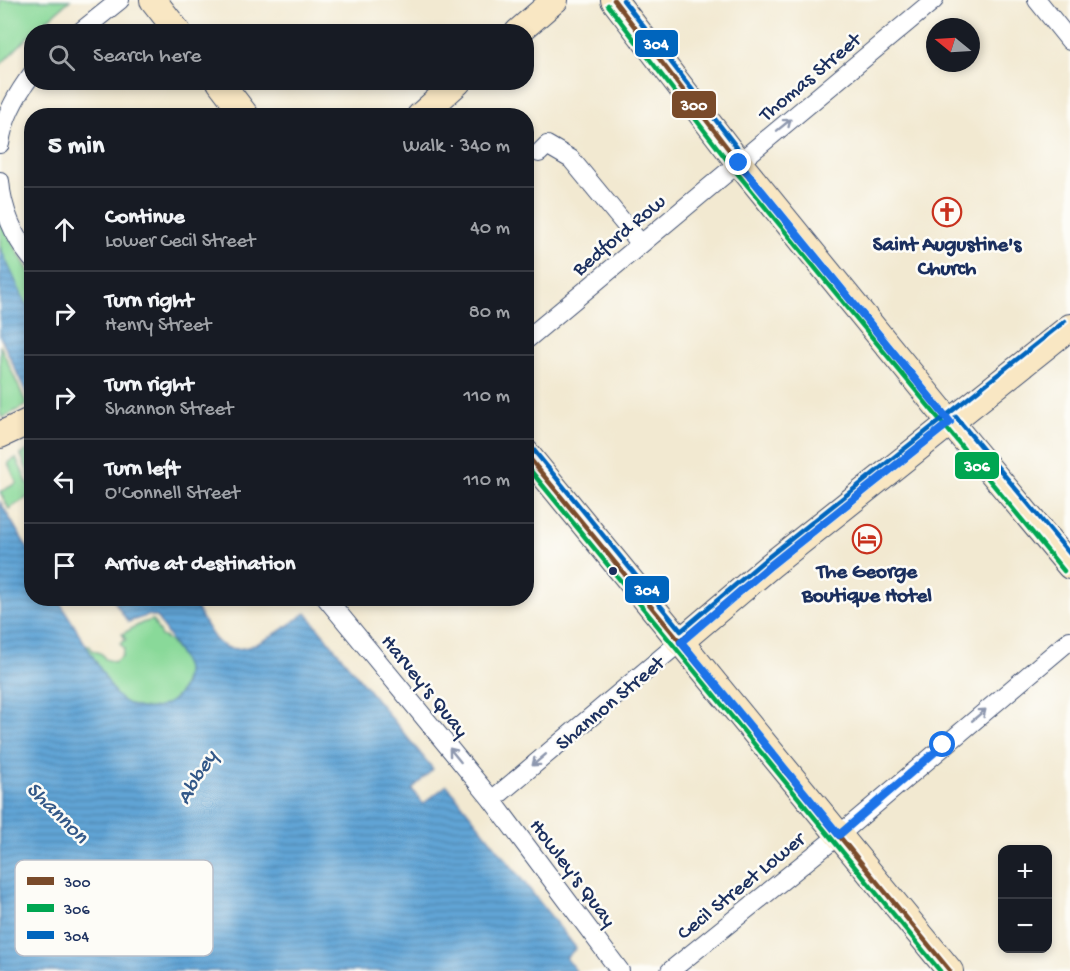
<!DOCTYPE html>
<html lang="en">
<head>
<meta charset="utf-8">
<style>
  :root { --surface:#171b24; --page:#242831; --text:#f1f3f6; --muted:#9ea1a6; --line:#363941 }
  body { margin:0; font-family:"Gochi Hand",sans-serif; background:var(--page); color:var(--text) }
  .controls { position:absolute; right:18px; bottom:18px; display:grid; overflow:hidden; border-radius:12px; box-shadow:0 3px 9px #0003 }
  .controls button { width:54px; height:54px; display:grid; place-items:center; padding:0; border:0; border-bottom:2px solid var(--line); background:var(--surface); color:var(--text); font:30px sans-serif }
  .compass { position:absolute; left:926px; top:18px; width:54px; height:54px; border-radius:50%; background:var(--surface); box-shadow:0 3px 9px #0003; rotate:288deg }
  .stop { position:absolute; width:18px; height:18px; margin:-14px; border:4px solid #1a73e8; border-radius:50%; background:#fff }
  .stop.end { background:#1a73e8; border-color:#fff; box-shadow:0 2px 6px #0008 }
  .list { margin:0; padding:0; list-style:none }
  h2 { display:flex; justify-content:space-between; align-items:center; height:78px; margin:0; padding:0 24px; font-size:26px }
  h2 small { font-size:20px; font-weight:400; color:var(--muted) }
  .list li { display:grid; grid-template-columns:39px 1fr auto; gap:18px; align-items:center; box-sizing:border-box; height:84px; padding:0 24px; border-top:2px solid var(--line) }
  .list b { display:block; font-size:22px; white-space:nowrap }
  .list p { margin:0; font-size:20px; white-space:nowrap; color:var(--muted) }
  .list em { font-size:20px; font-style:normal; color:var(--muted) }
  .icon { flex:none; width:33px; height:33px; fill:none; stroke:currentColor; stroke-width:2; stroke-linecap:round; stroke-linejoin:round }
  .map { position:relative; flex:none; width:1070px; height:971px; overflow:hidden }
  .search { position:absolute; background:var(--surface); box-shadow:0 3px 9px #0003; left:24px; top:24px; width:510px; height:66px; display:flex; align-items:center; gap:15px; box-sizing:border-box; padding:0 21px; border-radius:24px; color:var(--muted); font-size:22px }
  .panel { position:absolute; background:var(--surface); box-shadow:0 3px 9px #0003; left:24px; top:108px; width:510px; height:498px; border-radius:24px }
  .map>svg:first-child { display:block }
</style>
</head>
<body>
<div class="map">
<svg width="1070" height="971" viewBox="0 0 1070 971">
  <defs>
    <pattern id="water-rules" width="6" height="5" patternUnits="userSpaceOnUse" patternTransform="scale(1.5)"><rect width="6" height="5" fill="#60a4d5"/><path d="M0 2.5h6" fill="none" stroke="#4e86b0"/></pattern>
  </defs>
  <rect width="100%" height="100%" fill="#fdfcf7"/>
  <filter id="ink" filterUnits="userSpaceOnUse"><feTurbulence type="fractalNoise" baseFrequency=".0167" numOctaves="2"/><feDisplacementMap in="SourceGraphic" scale="12" xChannelSelector="R" yChannelSelector="G"/><feConvolveMatrix kernelMatrix="1 2 1 2 8 2 1 2 1" color-interpolation-filters="sRGB"/></filter>
  <filter id="wash" filterUnits="userSpaceOnUse"><feTurbulence type="fractalNoise" baseFrequency=".008" numOctaves="4" result="noise"/><feDisplacementMap in="SourceGraphic" scale="24" xChannelSelector="R" yChannelSelector="G"/><feGaussianBlur stdDeviation="1.35" result="paint"/><feColorMatrix in="noise" values="0 0 0 0 0 0 0 0 0 0 0 0 0 0 0 0 0 1.4 0 .05"/><feComposite in="paint" operator="in"/></filter>
  <g filter="url(#wash)">
    <rect width="100%" height="100%" fill="#f2e9d1"/>
    <g fill="#89d999" stroke="#52847c" stroke-width="1.5">
      <polygon points="0,0 70,0 34,31 32,32 31,34 0,65"/>
      <polygon points="0,221 31,275 31,318 0,248"/>
      <polygon points="0,345 27,405 2,418 0,412"/>
      <polygon points="31,448 31,479 21,455"/>
      <polygon points="16,458 27,482 31,488 31,495 9,509 0,492 17,483 8,463"/>
      <path d="M153 620 161 636C170 639 171 644 177 651 179 655 183 659 185 663 187 669 186 676 184 682 175 713 137 716 116 695L86 646 89 645 92 650 102 654 105 659 114 662 122 656 124 649 120 643 126 640 122 634 142 623Z"/>
    </g>
    <g fill="url(#water-rules)" stroke="#3e6a9a" stroke-width="1.5">
      <polygon points="0,247 31,315 31,403 0,336"/>
      <path d="M0 502 31 554 32 598 58 599 116 695C141 721 188 708 186 669 185 660 162 627 157 617L149 615 128 622 113 599H191C199 612 206 627 215 639 238 667 285 627 306 613L433 769 412 789 423 804 447 785 576 948 566 958 576 971H0Z"/>
    </g>
  </g>
  <g filter="url(#ink)">
    <g fill="none" stroke-linecap="round" stroke-linejoin="round">
      <g stroke="#3b4b6f" stroke-width="20">
        <g id="street">
          <polyline points="1037,0 1070,41"/>
          <polyline points="80,32 120,0"/>
          <path d="M0 144C3 119 16 95 32 74"/>
          <polyline points="539,153 547,145 571,159 641,244"/>
          <path d="M0 181C2 209 14 237 32 259"/>
          <polyline points="526,340 934,0"/>
          <polyline points="326,598 492,800 620,971"/>
          <polyline points="492,800 680,642"/>
          <polyline points="670,971 839,835 1070,640"/>
        </g>
      </g>
      <g stroke="#3b4b6f" stroke-width="28">
        <g id="secondary">
          <polyline points="153,0 178,32"/>
          <polyline points="614,0 739,163 950,422 1070,566"/>
          <polyline points="518,32 555,0"/>
          <polyline points="220,82 246,116"/>
          <polyline points="420,116 458,82"/>
          <polyline points="0,435 32,420"/>
          <polyline points="526,453 950,971"/>
          <polyline points="680,642 771,565 1070,327"/>
        </g>
      </g>
      <use href="#street" stroke="#fff" stroke-width="18"/>
      <use href="#secondary" stroke="#f9e7c3" stroke-width="26"/>
      <g stroke="#fdfcf7" stroke-width="9">
        <g id="bus-1">
          <polyline points="614,0 739,163 950,422 771,565 680,642"/>
          <polyline points="526,454 950,971"/>
        </g>
      </g>
      <g stroke="#fdfcf7" stroke-width="9">
        <g id="bus-2">
          <polyline points="608,5 733,168 1064,571"/>
          <polyline points="526,465 940,971"/>
        </g>
      </g>
      <g stroke="#fdfcf7" stroke-width="9">
        <g id="bus-3">
          <polyline points="623,0 745,158"/>
          <polyline points="956,417 1070,554"/>
          <polyline points="532,448 681,631 766,559 1065,321"/>
        </g>
      </g>
      <use href="#bus-1" stroke="#7a4b2a" stroke-width="4.5"/>
      <use href="#bus-2" stroke="#00a651" stroke-width="4.5"/>
      <use href="#bus-3" stroke="#0065bd" stroke-width="4.5"/>
    </g>
    <defs><path id="oneway-shaft" d="M-6 0H5M1.5-3L5.5 0L1.5 3" fill="none" stroke-width="1.6" stroke-linecap="round" stroke-linejoin="round" transform="scale(1.5)"/></defs>
    <g stroke="#8d97ae">
      <use href="#oneway-shaft" transform="translate(784 125) rotate(-39)"/>
      <use href="#oneway-shaft" transform="translate(979 715) rotate(-40)"/>
      <use href="#oneway-shaft" transform="translate(455 755) rotate(-129)"/>
      <use href="#oneway-shaft" transform="translate(539 760) rotate(140)"/>
    </g>
  </g>
  <g fill="none" stroke-linecap="round" stroke-linejoin="round" filter="url(#ink)">
    <polyline stroke="#1a73e8" stroke-width="8" points="739,163 950,422 771,565 681,642 839,835 943,745"/>
  </g>
  <defs>
    <g id="church-ring" transform="scale(1.5)"><circle r="9.5" fill="#fdfcf7" stroke="#c8321e" stroke-width="1.5"/><path d="M-1.2-6h2.4v3.5h3.3v2.4h-3.3V6h-2.4V-.1h-3.3v-2.4h3.3Z" fill="#c8321e"/></g>
    <g id="hotel-ring" transform="scale(1.5)"><circle r="9.5" fill="#fdfcf7" stroke="#c8321e" stroke-width="1.5"/><path d="M-6-4.5h1.5V1H6V5H4.5V3h-9V5H-6ZM-4 0a1.8 1.8 0 1 1 3.6 0ZM.5 0V-2.5h3Q6-2.5 6 0Z" fill="#c8321e"/></g>
  </defs>
  <g fill-rule="evenodd">
    <use href="#church-ring" x="947" y="212"/>
    <use href="#hotel-ring" x="867" y="539"/>
  </g>
  <circle fill="#1b2f5e" stroke="#fdfcf7" stroke-width="2" cx="613" cy="571" r="5"/>
  <g text-anchor="middle" stroke-width="5" stroke-linejoin="round" paint-order="stroke">
    <g font-size="21" fill="#1b2f5e" stroke="#fdfcf7">
      <text transform="translate(809 76) rotate(-40)" y="7">Thomas Street</text>
      <text transform="translate(618 234) rotate(-40)" y="7">Bedford Row</text>
      <text transform="translate(426 685) rotate(51)" y="7">Harvey's Quay</text>
      <text transform="translate(609 702) rotate(-40)" y="7">Shannon Street</text>
      <text transform="translate(574 872) rotate(53)" y="7">Howley's Quay</text>
      <text transform="translate(740 885) rotate(-39)" y="7">Cecil Street Lower</text>
    </g>
    <g font-size="21" font-weight="bold" fill="#1b2f5e" stroke="#fdfcf7">
      <text x="947" y="250">Saint Augustine's<tspan x="947" dy="24">Church</tspan></text>
      <text x="867" y="577">The George<tspan x="867" dy="24">Boutique Hotel</tspan></text>
    </g>
    <g font-size="22" font-style="italic" fill="#335888" stroke="#fdfcf7">
      <text transform="translate(195 776) rotate(-59)" y="8">Abbey</text>
      <text transform="translate(59 811) rotate(45)" y="8">Shannon</text>
    </g>
  </g>
  <rect x="15" y="860" width="198" height="96" rx="9" fill="#fdfcf7" stroke="#b9bec9" stroke-width="1.5"/>
  <rect x="27" y="877" width="27" height="8" fill="#7a4b2a"/>
  <rect x="27" y="904" width="27" height="8" fill="#00a651"/>
  <rect x="27" y="931" width="27" height="8" fill="#0065bd"/>
  <g font-size="16" fill="#1b2f5e">
    <text x="64" y="887">300</text>
    <text x="64" y="914">306</text>
    <text x="64" y="941">304</text>
  </g>
  <g stroke="#fdfcf7" stroke-width="2">
    <rect x="634" y="29" width="45" height="29" rx="6" fill="#0065bd"/>
    <rect x="671" y="90" width="46" height="29" rx="6" fill="#7a4b2a"/>
    <rect x="954" y="451" width="46" height="29" rx="6" fill="#00a651"/>
    <rect x="624" y="575" width="46" height="29" rx="6" fill="#0065bd"/>
  </g>
  <g font-size="16" text-anchor="middle" font-weight="bold" fill="#fff">
    <text x="656" y="49">304</text>
    <text x="694" y="110">300</text>
    <text x="977" y="471">306</text>
    <text x="647" y="595">304</text>
  </g>
</svg>
<div class="controls">
<button>+</button>
<button>−</button>
</div>
<svg class="compass" viewBox="-18 -18 36 36"><path d="M0-13l5 13h-10z" fill="#e53935"/><path d="M0 13l5-13h-10z" fill="#9ea1a6"/></svg>
<div class="stop" style="left:943px;top:745px"></div>
<div class="stop end" style="left:739px;top:163px"></div>
<div class="search"><svg class="icon" aria-label="search" viewBox="0 0 24 24"><circle cx="10" cy="10" r="6"/><path d="M15 15l6 6"/></svg>Search here</div>
<section class="panel">
<h2>5 min<small>Walk · 340 m</small></h2>
<ul class="list">
<li><svg class="icon" aria-label="ahead" viewBox="0 0 24 24"><path d="M12 20V5M6 11l6-6 6 6"/></svg><div><b>Continue</b><p>Lower Cecil Street</p></div><em>40 m</em></li>
<li><svg class="icon" aria-label="right" viewBox="0 0 24 24"><path d="M7 20v-9h11M14 6l5 5-5 5"/></svg><div><b>Turn right</b><p>Henry Street</p></div><em>80 m</em></li>
<li><svg class="icon" aria-label="right" viewBox="0 0 24 24"><path d="M7 20v-9h11M14 6l5 5-5 5"/></svg><div><b>Turn right</b><p>Shannon Street</p></div><em>110 m</em></li>
<li><svg class="icon" aria-label="left" viewBox="0 0 24 24"><path d="M17 20v-9H6M10 6l-5 5 5 5"/></svg><div><b>Turn left</b><p>O'Connell Street</p></div><em>110 m</em></li>
<li><svg class="icon" aria-label="arrive" viewBox="0 0 24 24"><path d="M6 21V4h12l-3 4 3 4H6"/></svg><div><b>Arrive at destination</b></div></li>
</ul>
</section>
</div>
</body>
</html>
